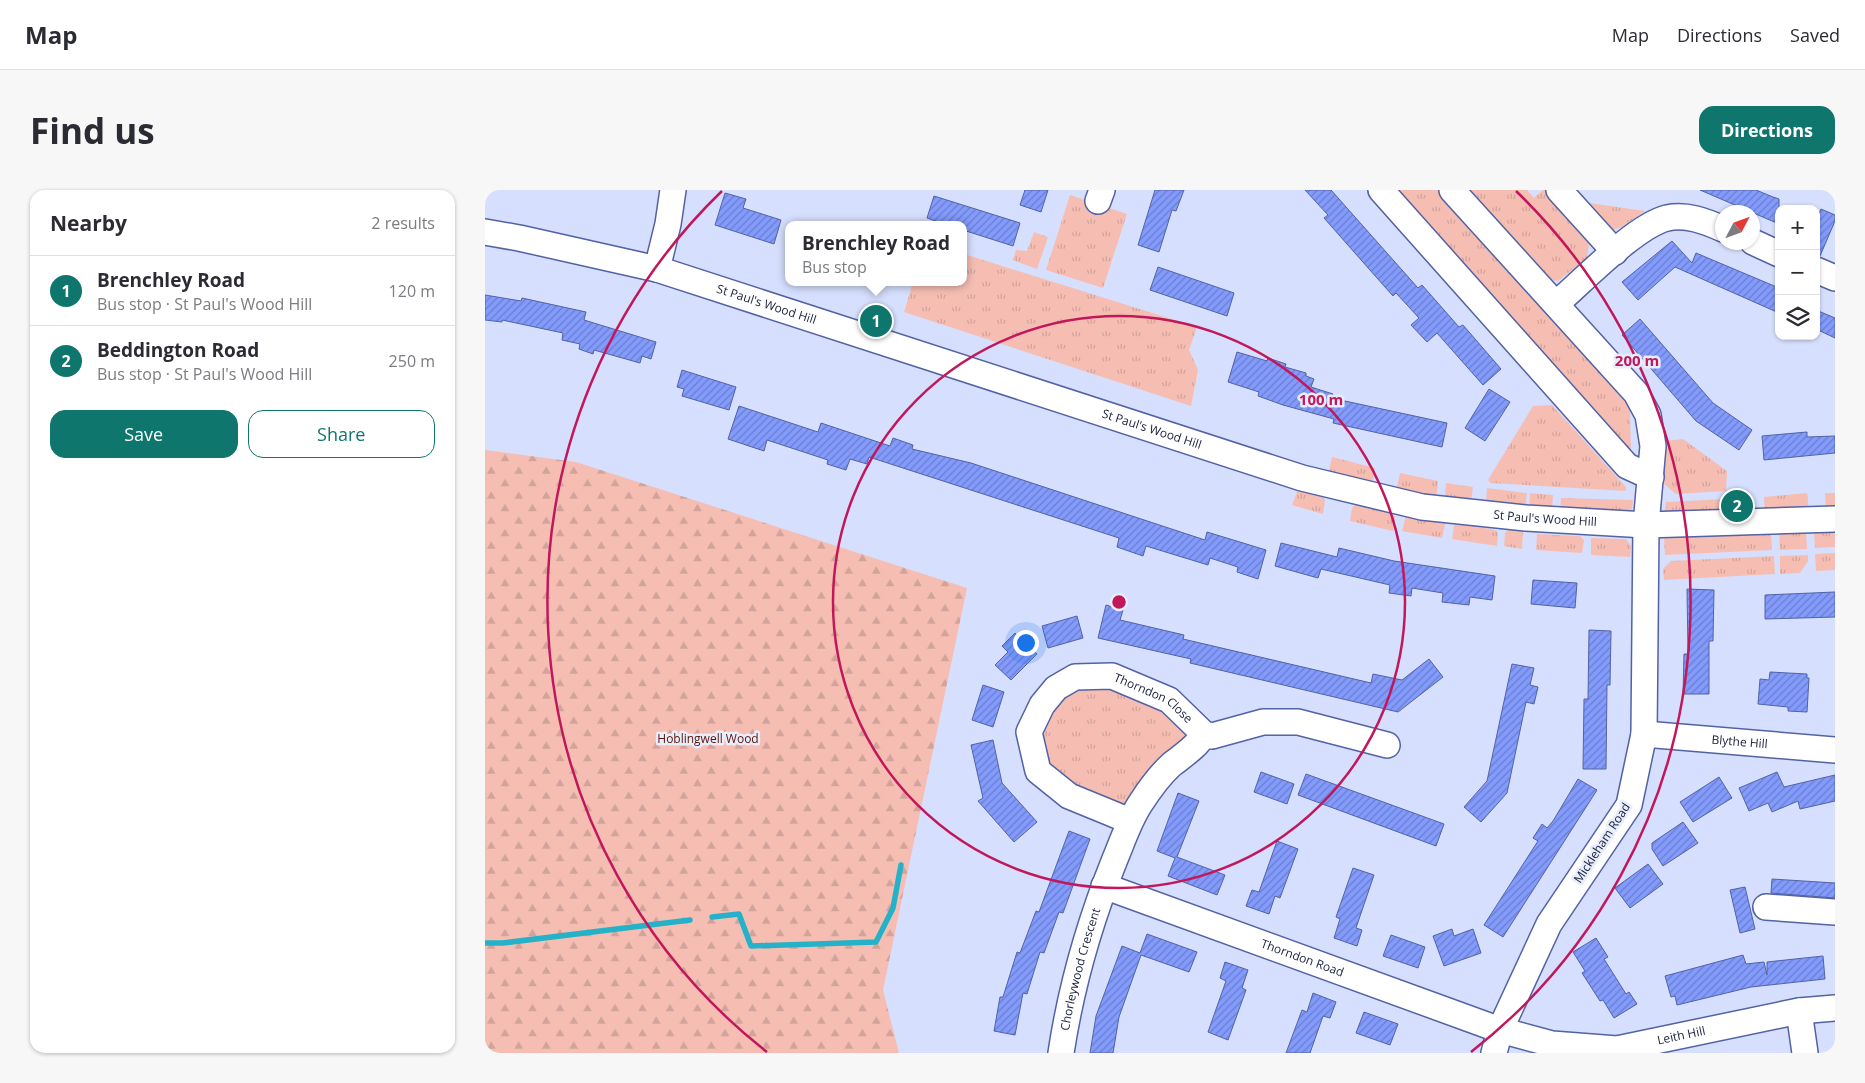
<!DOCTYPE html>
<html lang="en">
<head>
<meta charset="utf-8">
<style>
  :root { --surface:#fff; --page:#f7f7f7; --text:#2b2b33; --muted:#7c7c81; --line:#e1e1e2; --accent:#0f766e }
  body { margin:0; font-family:"Open Sans",sans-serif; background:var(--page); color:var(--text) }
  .controls { position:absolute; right:15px; top:15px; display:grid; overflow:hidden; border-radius:10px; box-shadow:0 1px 4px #0004 }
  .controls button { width:45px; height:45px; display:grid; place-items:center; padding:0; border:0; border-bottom:1px solid var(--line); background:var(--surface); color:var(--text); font:25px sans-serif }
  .compass { position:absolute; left:1230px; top:15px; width:45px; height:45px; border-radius:50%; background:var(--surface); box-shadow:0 1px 4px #0004; rotate:49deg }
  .you { position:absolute; left:540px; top:452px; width:18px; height:18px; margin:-12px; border:4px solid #fff; border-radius:50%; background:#1a73e8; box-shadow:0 0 0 8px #1a73e833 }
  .badge { display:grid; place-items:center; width:32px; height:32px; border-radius:50%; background:var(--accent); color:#fff; font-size:16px; font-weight:700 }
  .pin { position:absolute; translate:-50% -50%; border:2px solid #fff; box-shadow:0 1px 5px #0006 }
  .popup { position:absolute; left:300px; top:31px; width:182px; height:65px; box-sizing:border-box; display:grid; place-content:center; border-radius:10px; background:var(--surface); filter:drop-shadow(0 1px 4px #0005); font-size:16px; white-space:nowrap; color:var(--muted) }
  .popup b { font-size:19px; color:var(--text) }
  .popup::after { content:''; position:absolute; left:50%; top:100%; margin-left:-10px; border:10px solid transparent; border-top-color:var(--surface) }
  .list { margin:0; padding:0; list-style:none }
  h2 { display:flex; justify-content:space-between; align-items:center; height:65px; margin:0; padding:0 20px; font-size:21px }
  h2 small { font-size:16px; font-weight:400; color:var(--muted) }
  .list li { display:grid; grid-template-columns:32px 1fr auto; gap:15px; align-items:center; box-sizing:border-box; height:70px; padding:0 20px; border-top:1px solid var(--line) }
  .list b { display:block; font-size:19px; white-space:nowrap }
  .list p { margin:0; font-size:16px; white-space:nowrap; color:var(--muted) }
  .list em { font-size:16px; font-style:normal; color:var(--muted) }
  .actions { display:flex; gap:10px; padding:15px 20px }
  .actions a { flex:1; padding:11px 0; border:1px solid var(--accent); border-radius:15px; text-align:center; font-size:18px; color:var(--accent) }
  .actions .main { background:var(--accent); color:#fff }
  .icon { flex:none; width:28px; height:28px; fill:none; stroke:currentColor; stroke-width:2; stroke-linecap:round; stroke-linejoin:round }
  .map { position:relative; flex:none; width:1350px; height:863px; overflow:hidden; border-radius:15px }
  header { display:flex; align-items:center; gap:30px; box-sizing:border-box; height:70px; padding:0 25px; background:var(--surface); border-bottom:1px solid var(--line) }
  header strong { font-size:24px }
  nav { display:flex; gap:28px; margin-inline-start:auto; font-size:18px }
  .intro { display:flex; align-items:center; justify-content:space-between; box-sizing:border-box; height:120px; padding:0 30px }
  h1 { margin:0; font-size:35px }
  .button { padding:12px 22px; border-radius:15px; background:var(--accent); color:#fff; font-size:18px; font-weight:700 }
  main { display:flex; gap:30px; padding:0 30px }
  aside { flex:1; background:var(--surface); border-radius:15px; box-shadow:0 1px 4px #0004 }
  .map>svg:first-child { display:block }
</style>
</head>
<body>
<header>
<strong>Map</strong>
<nav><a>Map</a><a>Directions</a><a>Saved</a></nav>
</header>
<div class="intro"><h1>Find us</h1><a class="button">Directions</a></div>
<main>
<aside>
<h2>Nearby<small>2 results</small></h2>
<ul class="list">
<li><span class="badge">1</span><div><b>Brenchley Road</b><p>Bus stop · St Paul's Wood Hill</p></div><em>120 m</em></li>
<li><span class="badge">2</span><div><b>Beddington Road</b><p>Bus stop · St Paul's Wood Hill</p></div><em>250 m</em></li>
</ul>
<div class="actions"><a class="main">Save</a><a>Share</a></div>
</aside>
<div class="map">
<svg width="1350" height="863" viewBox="0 0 1350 863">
  <defs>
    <pattern id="grass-tufts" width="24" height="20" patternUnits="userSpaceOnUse" patternTransform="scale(1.25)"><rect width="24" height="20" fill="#f6beb3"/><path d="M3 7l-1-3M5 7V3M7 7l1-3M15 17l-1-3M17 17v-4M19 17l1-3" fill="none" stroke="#d2a39b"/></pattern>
    <pattern id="forest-firs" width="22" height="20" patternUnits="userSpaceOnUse" patternTransform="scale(1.25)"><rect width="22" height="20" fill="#f6beb3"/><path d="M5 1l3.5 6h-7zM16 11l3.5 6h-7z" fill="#d2a39b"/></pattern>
    <pattern id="building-hatch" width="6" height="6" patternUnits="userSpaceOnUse" patternTransform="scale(1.25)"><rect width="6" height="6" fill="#839bfc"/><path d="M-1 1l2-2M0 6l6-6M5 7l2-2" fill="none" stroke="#6a7ecd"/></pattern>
  </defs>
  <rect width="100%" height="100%" fill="#d6dffd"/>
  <g fill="url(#grass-tufts)">
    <polygon points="902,0 955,0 1145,218 1146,269"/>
    <polygon points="985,0 1042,0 1049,8 1058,0 1064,0 1105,46 1102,68 1073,91 1066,90"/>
    <polygon points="585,5 642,24 618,98 561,80"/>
    <polygon points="1097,12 1160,21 1137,37 1128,40 1119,39"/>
    <polygon points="549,42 563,47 552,79 528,70 531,60 542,61"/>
    <polygon points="479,64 712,137 704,160 713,180 706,216 419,122 428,92 478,92"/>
    <polygon points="1067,215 1141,297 1141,301 1006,293 1003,290 1048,216"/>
    <polygon points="1198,249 1242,281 1241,301 1191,304 1179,294 1180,251"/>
    <polygon points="847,267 890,278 887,293 845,283 844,281"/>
    <polygon points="915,283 953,291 952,303 950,306 915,300 912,297"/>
    <polygon points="961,293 988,297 986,311 962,309 960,306"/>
    <polygon points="1002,298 1042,303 1040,320 1001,312"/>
    <polygon points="817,300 838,305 840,311 838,324 807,315 812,302"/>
    <polygon points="1045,303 1068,305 1067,320 1044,320"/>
    <polygon points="1322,303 1324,320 1280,324 1279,307"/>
    <polygon points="1340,303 1350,303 1350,320 1341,320"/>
    <polygon points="1076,308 1148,310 1146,325 1075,321"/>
    <polygon points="1240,309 1241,325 1179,326 1181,312"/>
    <polygon points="872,313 906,321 910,327 908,341 865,331 867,318"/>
    <polygon points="921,325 958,331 960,335 957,348 917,341"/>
    <polygon points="972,333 1010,340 1013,343 1012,356 967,349 969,336"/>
    <polygon points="1023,340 1038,341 1037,359 1019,356 1020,343"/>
    <polygon points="1321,341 1322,359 1295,360 1294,343"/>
    <polygon points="1350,341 1350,357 1330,358 1329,342"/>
    <polygon points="1286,343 1287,360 1180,365 1179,348"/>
    <polygon points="1052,344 1095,346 1099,350 1097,363 1051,360"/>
    <polygon points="1106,348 1141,349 1146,356 1145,367 1106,365"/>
    <polygon points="1350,363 1350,380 1331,381 1330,364"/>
    <polygon points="1323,365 1323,371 1315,383 1295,384 1295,366"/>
    <polygon points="1289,366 1290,384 1179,390 1178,379 1186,371"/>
    <path d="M603 492 658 502 697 534 702 547 638 616 627 618 559 579 552 538C565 527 572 518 576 502Z"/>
  </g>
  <polygon fill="url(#forest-firs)" points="0,260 91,272 482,398 398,800 414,863 0,863"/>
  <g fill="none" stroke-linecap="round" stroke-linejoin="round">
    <g stroke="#25b2c9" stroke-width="5.5">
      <polyline points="227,727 254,724 266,756 391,752 408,718 416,675"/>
      <polyline points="0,753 18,753 205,730"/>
    </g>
  </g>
  <g fill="url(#building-hatch)" stroke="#5262a5">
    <polygon points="540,0 563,0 556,22 535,15"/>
    <polygon points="670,0 699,0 691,21 687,20 674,62 653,55"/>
    <polygon points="820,0 846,0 933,98 937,95 974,137 978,135 1016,179 998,195 952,143 942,152 926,135 934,128 911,103 908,106 892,88 839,28 843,25"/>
    <polygon points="1215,0 1271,0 1288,7 1294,9 1294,34"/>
    <polygon points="240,3 261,9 258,18 296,30 289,54 230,35"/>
    <polygon points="449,6 535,33 528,56 478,40 478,35 462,35 442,28"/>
    <polygon points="1336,19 1350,25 1350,31 1335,66 1331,66 1331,30"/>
    <polygon points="1187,51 1207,73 1211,63 1294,98 1294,123 1190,77 1153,110 1137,92"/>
    <polygon points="673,77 749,103 742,126 665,100"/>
    <polygon points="0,105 36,111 37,108 101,122 99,130 171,152 166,169 157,166 155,173 109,160 108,164 94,159 95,154 77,150 78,143 17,130 17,132 0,130"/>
    <polygon points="1331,120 1350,128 1350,148 1331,139"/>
    <polygon points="1155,129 1228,213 1267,240 1254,260 1211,231 1137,145"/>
    <polygon points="752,162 782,171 783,168 801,174 800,177 821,183 821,186 829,189 826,197 848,204 846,208 962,233 957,257 848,233 849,229 798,215 773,206 774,202 743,192"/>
    <polygon points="197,180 251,197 244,220 197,206 199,199 192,197"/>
    <polygon points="1004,199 1025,212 1000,251 980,238"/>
    <polygon points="254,216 333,242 336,233 405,256 408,248 428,255 427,259 486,273 720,350 722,342 781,360 773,389 752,382 753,377 725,368 723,375 661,356 658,366 632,357 634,348 384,267 382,274 365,269 361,280 342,274 343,270 282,250 279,261 243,249"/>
    <polygon points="1322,242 1322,247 1350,246 1350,263 1279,270 1277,246"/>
    <polygon points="796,353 852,367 854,358 909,371 1010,386 1007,410 985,407 984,415 957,412 958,403 927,398 926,406 904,403 905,395 836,379 833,388 790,376"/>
    <polygon points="1048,390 1092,393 1090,418 1046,414"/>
    <polygon points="1202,399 1229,400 1228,451 1224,451 1224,504 1198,504 1199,464 1203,464"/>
    <polygon points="1350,402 1350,427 1280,429 1280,405"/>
    <polygon points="621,415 638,420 635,430 699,445 698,449 886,493 888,484 917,490 944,469 958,487 913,522 705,473 706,469 613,448"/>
    <polygon points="592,426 598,448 563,458 557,436"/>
    <polygon points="1104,440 1126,441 1125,495 1122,495 1121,579 1098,579 1099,509 1103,509"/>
    <polygon points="530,443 552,464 526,490 510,475 523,462 517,456"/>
    <polygon points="1027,474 1049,478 1045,495 1053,497 1049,514 1041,512 1022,603 996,632 979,617 1002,591"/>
    <polygon points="1285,482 1322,484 1322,488 1324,488 1322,522 1303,521 1303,517 1273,514 1275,489 1284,490"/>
    <polygon points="498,495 519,502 508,537 487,530"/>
    <polygon points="508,550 517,593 552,632 529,652 493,611 498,608 486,555"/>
    <polygon points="776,582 809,594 802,614 769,602"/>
    <polygon points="1292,582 1299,597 1350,585 1350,611 1315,619 1313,611 1287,622 1283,613 1264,621 1254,598"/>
    <polygon points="821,584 959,634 951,656 813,605"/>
    <polygon points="1234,587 1247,608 1208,632 1195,612"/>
    <polygon points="1093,589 1112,600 1018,747 999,735 1053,651 1048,648 1057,634 1062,638 1068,631"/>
    <polygon points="693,603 714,611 692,667 740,685 732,705 683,686 690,668 672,661"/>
    <polygon points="1198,632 1213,653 1178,676 1167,659 1167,653"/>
    <polygon points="584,641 605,649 578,723 574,722 559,763 555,762 542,804 538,803 530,845 509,841 515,807 518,807 532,762 535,763 551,721 554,722"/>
    <polygon points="792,651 813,659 795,708 790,706 784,724 761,716 767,700 774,702"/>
    <polygon points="1163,674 1178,694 1145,718 1130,698"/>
    <polygon points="868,678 889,685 871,738 877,740 872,756 849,748 855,729 851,727"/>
    <polygon points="1287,689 1350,693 1350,708 1286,703"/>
    <polygon points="1260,697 1270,739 1255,743 1245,700"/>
    <polygon points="967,739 969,746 988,739 996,763 959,776 948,746"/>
    <polygon points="662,744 712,762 704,782 656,765 634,827 628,863 605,863 611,826 637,756 655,763"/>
    <polygon points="906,745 940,757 933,778 898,766"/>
    <polygon points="1111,748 1123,767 1119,769 1141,804 1144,802 1152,814 1129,828 1118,810 1115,811 1097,783 1100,781 1088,762"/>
    <polygon points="1258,765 1261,774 1279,772 1282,785 1282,772 1338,766 1340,789 1266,797 1192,815 1190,806 1186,807 1180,786"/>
    <polygon points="740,772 763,780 757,798 761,800 743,850 723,842 741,791 735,788"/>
    <polygon points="828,803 851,812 845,828 838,826 825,863 801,863 817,820 822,822"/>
    <polygon points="879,822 913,834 905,855 871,843"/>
  </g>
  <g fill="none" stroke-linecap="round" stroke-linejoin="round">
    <g stroke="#5262a5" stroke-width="28">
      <g id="minor">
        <polyline points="896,0 1142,276 1166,287"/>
        <polyline points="967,0 1151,203 1163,225 1168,256 1161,335 1159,544 1144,615 1064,734 1015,840 1009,863"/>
        <polyline points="1074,0 1130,62"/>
        <polyline points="613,11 617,0"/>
        <path id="s1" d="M0 42 34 48 172 79 817 288 937 317 1041 328 1161 335 1350 329"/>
        <polyline points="1268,52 1294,64"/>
        <polyline points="172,79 183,34 188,0"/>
        <polyline points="1331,80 1350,88"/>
        <path d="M1071 114C1098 91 1150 36 1182 28 1202 24 1220 31 1238 39"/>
        <path id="s2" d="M1159 544 1350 560"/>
        <path id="s3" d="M645 631 584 606 553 581 544 542 557 515 571 498 590 487 627 486 684 510 719 544 727 546 778 532H813L902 555"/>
        <path id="s4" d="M619 696 1015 840 1067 854 1132 859 1314 821 1350 818"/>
        <polyline points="1281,717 1350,722"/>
        <polyline points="1314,821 1320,863"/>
        <path id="s5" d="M576 863C586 797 605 731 630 669 638 650 644 631 655 614 664 600 674 586 686 575 697 566 712 557 719 544"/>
      </g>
    </g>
    <use href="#minor" stroke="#fff" stroke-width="25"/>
  </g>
  <g fill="none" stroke="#c2185b" stroke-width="2.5">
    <circle cx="634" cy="412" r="286"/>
    <path d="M282 862A571 571 0 0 1 237 1M1031 1A571 571 0 0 1 986 862"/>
  </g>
  <g text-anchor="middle" stroke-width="5" stroke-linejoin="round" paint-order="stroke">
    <g font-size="12" fill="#191f3b" stroke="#e8edfc">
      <text dy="4" stroke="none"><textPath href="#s1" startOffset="291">St Paul's Wood Hill</textPath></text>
      <text dy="4" stroke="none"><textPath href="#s1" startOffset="696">St Paul's Wood Hill</textPath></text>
      <text dy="4" stroke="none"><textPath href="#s1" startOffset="1101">St Paul's Wood Hill</textPath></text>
      <text dy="4" stroke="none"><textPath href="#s3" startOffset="304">Thorndon Close</textPath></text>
      <text dy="4" stroke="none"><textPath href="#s2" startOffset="96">Blythe Hill</textPath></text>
      <text transform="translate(1117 653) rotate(-57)" y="4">Mickleham Road</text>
      <text dy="4" stroke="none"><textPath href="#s4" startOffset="211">Thorndon Road</textPath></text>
      <text dy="4" stroke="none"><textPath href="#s5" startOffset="86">Chorleywood Crescent</textPath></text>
      <text dy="4" stroke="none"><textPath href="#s4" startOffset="606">Leith Hill</textPath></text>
    </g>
    <g font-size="12" fill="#5b1409" stroke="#e8edfc">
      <text x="223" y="553">Hoblingwell Wood</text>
    </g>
  </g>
  <circle cx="634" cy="412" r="8" fill="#c2185b" stroke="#e8edfc" stroke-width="2.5"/>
  <g font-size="15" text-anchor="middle" font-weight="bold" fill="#c2185b" stroke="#e8edfc" stroke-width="5" stroke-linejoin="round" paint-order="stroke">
    <text x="1152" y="176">200 m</text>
    <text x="836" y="215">100 m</text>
  </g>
</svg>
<div class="controls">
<button>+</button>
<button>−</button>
<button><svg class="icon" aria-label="layers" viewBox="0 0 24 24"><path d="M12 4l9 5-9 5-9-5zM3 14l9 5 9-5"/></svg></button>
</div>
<svg class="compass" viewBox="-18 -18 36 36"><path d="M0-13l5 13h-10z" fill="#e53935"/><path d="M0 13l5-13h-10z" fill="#7c7c81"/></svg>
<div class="you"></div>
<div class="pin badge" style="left:391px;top:131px">1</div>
<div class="popup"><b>Brenchley Road</b>Bus stop</div>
<div class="pin badge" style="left:1252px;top:316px">2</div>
</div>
</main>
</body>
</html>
